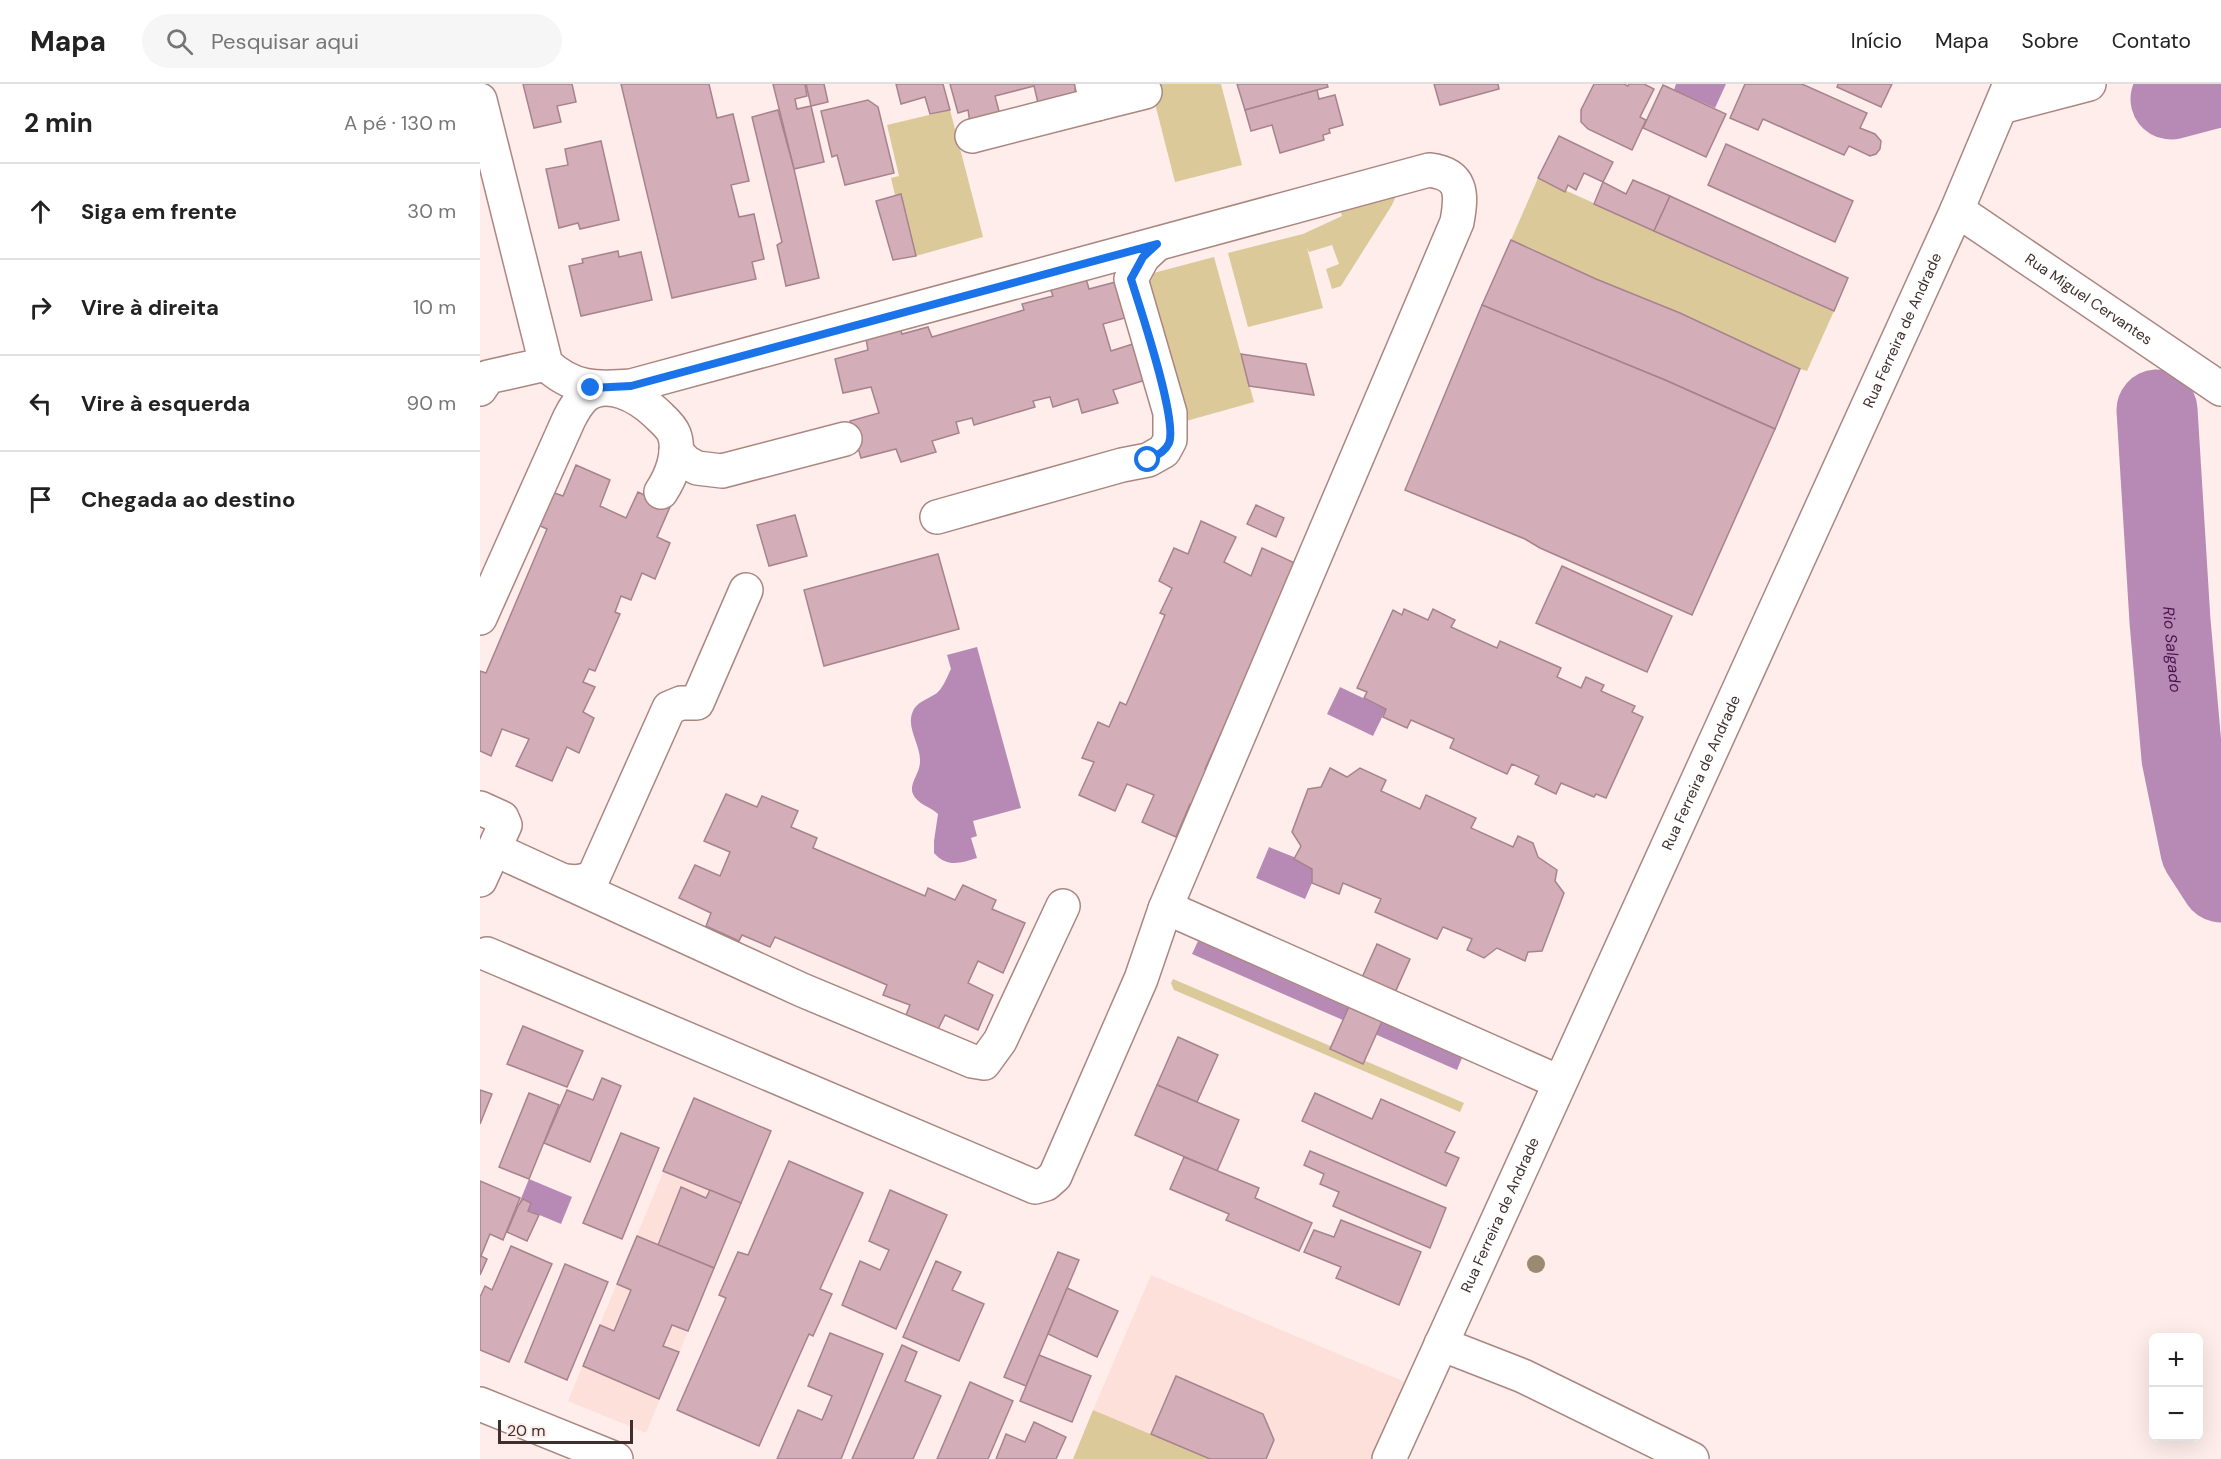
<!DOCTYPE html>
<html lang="pt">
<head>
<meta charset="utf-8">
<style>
  :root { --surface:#fff; --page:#f6f6f6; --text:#222; --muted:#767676; --line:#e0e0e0 }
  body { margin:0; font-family:"DM Sans",sans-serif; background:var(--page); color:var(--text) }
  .controls { position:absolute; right:18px; bottom:18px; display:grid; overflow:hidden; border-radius:9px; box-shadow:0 6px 24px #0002 }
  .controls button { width:54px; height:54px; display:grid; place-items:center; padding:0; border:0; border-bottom:2px solid var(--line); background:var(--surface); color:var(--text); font:30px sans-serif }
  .scale { position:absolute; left:18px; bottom:15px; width:135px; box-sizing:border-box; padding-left:6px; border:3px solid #3e2e2c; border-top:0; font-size:16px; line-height:21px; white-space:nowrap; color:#3e2e2c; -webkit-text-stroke:4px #feedea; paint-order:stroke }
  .stop { position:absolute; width:18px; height:18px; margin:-14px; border:4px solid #1a73e8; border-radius:50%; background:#fff }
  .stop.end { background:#1a73e8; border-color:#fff; box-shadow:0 2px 6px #0008 }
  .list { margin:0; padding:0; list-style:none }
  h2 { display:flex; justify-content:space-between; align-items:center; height:78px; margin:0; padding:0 24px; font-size:26px }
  h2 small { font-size:20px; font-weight:400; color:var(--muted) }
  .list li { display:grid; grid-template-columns:39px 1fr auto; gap:18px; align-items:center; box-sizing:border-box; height:96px; padding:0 24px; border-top:2px solid var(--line) }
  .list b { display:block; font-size:22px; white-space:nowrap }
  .list em { font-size:20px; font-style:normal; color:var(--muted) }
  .icon { flex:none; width:33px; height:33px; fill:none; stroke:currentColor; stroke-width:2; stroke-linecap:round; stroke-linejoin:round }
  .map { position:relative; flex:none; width:1741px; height:1375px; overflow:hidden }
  header { display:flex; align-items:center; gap:36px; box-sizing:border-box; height:84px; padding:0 30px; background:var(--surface); border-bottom:2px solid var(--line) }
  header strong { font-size:28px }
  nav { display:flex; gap:33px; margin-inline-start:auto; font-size:21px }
  .search { width:420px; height:54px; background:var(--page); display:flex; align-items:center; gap:15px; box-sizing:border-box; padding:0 21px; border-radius:33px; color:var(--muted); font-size:22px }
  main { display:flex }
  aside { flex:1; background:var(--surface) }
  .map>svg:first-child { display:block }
</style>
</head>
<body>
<header>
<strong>Mapa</strong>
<div class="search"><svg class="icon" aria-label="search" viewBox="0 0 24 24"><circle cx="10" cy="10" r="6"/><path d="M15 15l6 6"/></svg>Pesquisar aqui</div>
<nav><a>Início</a><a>Mapa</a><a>Sobre</a><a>Contato</a></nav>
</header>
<main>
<aside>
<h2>2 min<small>A pé · 130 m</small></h2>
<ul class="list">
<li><svg class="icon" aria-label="ahead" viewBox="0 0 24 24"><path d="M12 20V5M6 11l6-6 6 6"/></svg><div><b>Siga em frente</b></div><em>30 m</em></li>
<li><svg class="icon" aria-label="right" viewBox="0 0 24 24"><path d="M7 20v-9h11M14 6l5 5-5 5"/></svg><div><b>Vire à direita</b></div><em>10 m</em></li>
<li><svg class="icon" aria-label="left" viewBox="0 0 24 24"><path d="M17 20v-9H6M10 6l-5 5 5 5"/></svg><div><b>Vire à esquerda</b></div><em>90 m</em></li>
<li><svg class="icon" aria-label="arrive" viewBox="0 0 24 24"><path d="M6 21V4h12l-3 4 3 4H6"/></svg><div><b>Chegada ao destino</b></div></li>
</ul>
</aside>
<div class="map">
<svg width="1741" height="1375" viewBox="0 0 1741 1375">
  <rect width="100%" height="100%" fill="#feedea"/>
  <g fill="#fee0db">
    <polygon points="214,1014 291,1047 166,1349 88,1317"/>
    <polygon points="671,1191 925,1298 892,1375 730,1375 613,1326"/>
  </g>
  <g fill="#dbc99a">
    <polygon points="670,0 741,0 762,81 695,98"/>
    <polygon points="470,26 503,153 436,172 421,110 415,111 411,94 419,92 407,41"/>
    <polygon points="1058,94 1354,227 1327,287 1320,285 1200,229 1116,195 1031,156"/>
    <polygon points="915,104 916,112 912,121 861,202 852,205 846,185 859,180 852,161 829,168 827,164 843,224 768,243 748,169 823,150 862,132 857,114"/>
    <polygon points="734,173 774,318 692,341 651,195"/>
    <polygon points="693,895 984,1019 980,1028 694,906 691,899"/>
    <polygon points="613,1326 730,1375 593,1375"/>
  </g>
  <g fill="#b78ab6">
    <polygon points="1196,0 1246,0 1235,24 1194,6"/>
    <path d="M497 563 541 724 493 737 497 752 491 754 497 774C481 779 467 784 454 769V757L458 730C451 723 437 720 433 710 429 702 437 692 439 684 445 664 423 644 434 625 439 617 450 614 457 609 463 604 467 593 471 585L467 571Z"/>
    <polygon points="860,603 906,625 893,652 847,630"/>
    <polygon points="789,763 839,783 825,815 776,794"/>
    <polygon points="718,857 982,974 977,986 712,870"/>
    <polygon points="49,1095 92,1113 81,1140 38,1122"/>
  </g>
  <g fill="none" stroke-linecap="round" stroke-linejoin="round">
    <g stroke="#b78ab6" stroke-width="81">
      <polyline points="1691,15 1741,2"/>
      <path id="s1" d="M1677 326 1690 537 1702 674 1721 767 1741 798"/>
    </g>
  </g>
  <g fill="#d3adb8" stroke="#a7838e" stroke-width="1.5">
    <polygon points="43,0 92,0 96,18 77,22 81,38 54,44"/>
    <polygon points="141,0 229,0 237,34 253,30 269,97 251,101 259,133 274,130 284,175 272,178 276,195 192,214"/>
    <polygon points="293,0 325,0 327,12 315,15 317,25 331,22 344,78 314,85"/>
    <polygon points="326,0 344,0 348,18 331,22"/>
    <polygon points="416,0 463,0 470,26 450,30 445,13 421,20"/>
    <polygon points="470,0 604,0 605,3 595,5 597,14 559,23 554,2 515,12 520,31 490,39 488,26 478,29"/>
    <polygon points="757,0 847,0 848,3 765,26"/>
    <polygon points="954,0 1018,0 1019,5 960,21"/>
    <polygon points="1114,0 1144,0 1148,2 1149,0 1164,0 1174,5 1160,33 1166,36 1152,66 1108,45 1101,38 1101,26"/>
    <polygon points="1265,0 1322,0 1387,29 1380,44 1395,50 1401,57 1400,65 1396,70 1390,72 1369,62 1364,71 1283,35 1278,46 1250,34"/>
    <polygon points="1358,0 1412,0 1401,23 1357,3"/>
    <polygon points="1183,1 1246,30 1226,73 1163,44"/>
    <polygon points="837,6 839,15 855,11 863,41 849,45 850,49 843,51 844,56 800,69 792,41 771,47 765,26"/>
    <polygon points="388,16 398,23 414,89 365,101 357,71 352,73 341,27"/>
    <polygon points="298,26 314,85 339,194 306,202 297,161 302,158 272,33"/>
    <polygon points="1079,52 1133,78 1123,98 1104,89 1096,106 1088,101 1085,108 1058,94"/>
    <polygon points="121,57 139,136 100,145 98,139 79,144 66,85 88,81 85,65"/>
    <polygon points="1246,60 1373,117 1355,158 1228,101"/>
    <polygon points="1153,96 1190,112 1174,147 1114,120 1123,98 1146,110"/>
    <polygon points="421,110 436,172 413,176 396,117"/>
    <polygon points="1190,112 1368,194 1354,227 1174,147"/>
    <polygon points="1031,156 1116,195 1200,229 1320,285 1295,345 1185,296 1002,221"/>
    <polygon points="138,167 139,173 161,168 172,216 101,232 89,182 103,179 102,175"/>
    <polygon points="605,191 609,205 643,196 652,232 623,240 631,267 659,258 669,295 633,306 638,319 602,329 598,315 573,323 570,313 553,317 555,323 494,341 492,334 476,338 479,349 452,357 456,368 421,378 416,365 381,374 370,337 399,329 391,303 363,309 355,275 388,266 385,249 419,241 422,250 448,243 452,253 544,226 542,220 573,212 568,199"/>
    <polygon points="1002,221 1185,296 1295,345 1212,531 1060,464 1045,455 925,406"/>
    <polygon points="761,270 826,280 834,311 769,302"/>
    <polygon points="96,381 130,396 120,422 146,434 158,408 190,423 177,453 190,459 175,495 162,489 151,516 141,512 135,528 140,530 115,587 109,585 103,598 115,603 103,628 114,634 99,669 87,663 72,697 36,682 49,655 22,645 11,672 0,667 0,587 6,589 67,445 56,440 69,407 83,412"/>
    <polygon points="776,421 804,434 796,453 767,440"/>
    <polygon points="315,431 327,472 289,482 277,441"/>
    <polygon points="721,437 756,453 744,478 771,492 782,464 817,480 725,685 740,692 726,727 710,720 696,753 662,738 674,711 647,700 635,727 599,711 614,678 602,674 618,638 629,643 640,618 646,621 685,531 680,529 692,504 679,497 694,464 708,470"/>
    <polygon points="458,470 479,545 344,582 324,506"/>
    <polygon points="1082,482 1192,532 1167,588 1056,539"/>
    <polygon points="924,525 948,536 953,525 975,536 971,543 1017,564 1020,557 1081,584 1077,593 1101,604 1106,593 1124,601 1121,607 1155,622 1152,628 1163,633 1126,714 1116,710 1114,713 1081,699 1076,710 1055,700 1059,692 1032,680 1027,690 970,664 974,655 931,636 927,644 903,633 906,625 884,614 887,608 877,604 913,526 922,531"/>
    <polygon points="850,684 867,693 880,684 906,696 901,707 940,725 946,711 996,734 991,744 1033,763 1038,752 1053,759 1058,773 1077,786 1075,797 1084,809 1062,867 1048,868 1045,877 1017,864 1004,874 987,866 992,855 963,843 957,855 895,828 901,815 863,799 859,810 832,799 832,785 814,775 821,762 812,748 828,705 841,703"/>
    <polygon points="246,710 277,723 282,712 318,727 311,743 337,754 333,764 445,812 448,804 475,816 483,801 516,816 512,825 545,839 523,889 498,877 488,899 513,911 498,946 465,931 458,945 426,931 430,921 403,911 407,901 295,853 290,863 262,851 259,857 226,842 231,829 199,814 215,781 240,792 250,768 224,757"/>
    <polygon points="897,860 930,875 883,980 850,965"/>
    <polygon points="43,942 103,967 87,1003 27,980"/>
    <polygon points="698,953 738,971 717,1018 677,1001"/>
    <polygon points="122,994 141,1002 110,1078 64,1059 87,1006 113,1016"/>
    <polygon points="677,1001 759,1036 737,1087 655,1051"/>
    <polygon points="0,1006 12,1010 0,1040"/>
    <polygon points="49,1009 79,1021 49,1095 19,1083"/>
    <polygon points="835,1009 892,1035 901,1015 975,1048 965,1068 979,1074 966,1102 822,1037"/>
    <polygon points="214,1014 291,1047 261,1119 183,1087"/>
    <polygon points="141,1049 179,1064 142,1155 103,1139"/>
    <polygon points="830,1067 966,1124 950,1164 853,1122 859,1108 840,1100 844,1090 824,1081"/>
    <polygon points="704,1073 779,1104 775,1114 832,1139 819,1167 746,1136 749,1130 690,1105"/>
    <polygon points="309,1077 383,1109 340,1205 352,1210 333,1252 329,1250 279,1362 197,1326 246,1214 239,1211 258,1168 268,1171"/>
    <polygon points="0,1097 40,1114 23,1156 10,1150 1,1172 7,1175 0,1191"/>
    <polygon points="201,1103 226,1114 230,1106 261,1119 234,1184 178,1161"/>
    <polygon points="410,1106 467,1131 416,1245 362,1221 380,1177 400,1186 409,1166 389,1157"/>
    <polygon points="43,1115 51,1119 48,1127 59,1131 47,1157 27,1148 38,1122"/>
    <polygon points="861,1136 941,1168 919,1221 856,1194 861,1183 824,1168 834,1146 854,1153"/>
    <polygon points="157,1152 234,1184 208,1247 192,1241 183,1262 199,1268 179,1315 103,1282 120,1241 134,1247 151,1206 137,1200"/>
    <polygon points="31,1162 72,1180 29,1278 0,1266 0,1213 5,1202 12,1206"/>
    <polygon points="578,1168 599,1176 546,1302 524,1293"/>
    <polygon points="456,1177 481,1188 472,1206 504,1220 479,1277 423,1253"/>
    <polygon points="85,1180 128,1198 87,1296 45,1278"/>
    <polygon points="587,1204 638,1227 617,1273 568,1250"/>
    <polygon points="350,1249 403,1270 361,1375 297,1375 318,1326 342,1336 352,1312 328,1302"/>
    <polygon points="422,1261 437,1268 425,1297 461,1312 433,1375 372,1375"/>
    <polygon points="559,1271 611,1292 592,1338 540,1317"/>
    <polygon points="696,1292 783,1330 794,1356 786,1375 730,1375 671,1350"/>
    <polygon points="490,1298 533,1317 508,1375 457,1375"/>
    <polygon points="554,1338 586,1353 576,1375 516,1375 526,1350 545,1358"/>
  </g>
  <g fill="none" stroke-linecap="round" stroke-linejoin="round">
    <g stroke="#ab8680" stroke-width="36">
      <g id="minor">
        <path d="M0 16 66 280C92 305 117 305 151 302L949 86C983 90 982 110 977 138L685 825 694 827 1079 998"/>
        <polyline points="617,20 665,8"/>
        <polyline points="1521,23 1609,0"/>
        <polyline points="492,52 617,20 612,0"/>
        <path id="s2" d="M1477 126 1741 305"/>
        <polyline points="0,305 8,293 66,280"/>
        <polyline points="196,367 206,378 217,384 242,387 365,355"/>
        <polyline points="457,433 642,381 668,376 684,367 690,356 690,329 651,195 663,173 677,160"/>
        <path d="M0 534 89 335C93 327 98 318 105 312 127 295 158 312 176 329 182 335 191 342 194 350 201 368 191 393 181 408"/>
        <polyline points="0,724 22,734 25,741 0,796"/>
        <polyline points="18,757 18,765 27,771 322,906 492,977 504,979 520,957 583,822"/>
        <polyline points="85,797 98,798 113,794 189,624 201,619 217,619 266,506"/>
        <polyline points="7,870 555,1103 566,1100 575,1092 661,895 685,825"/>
        <polyline points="961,1260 1043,1292 1212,1375"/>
        <polyline points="0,1320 136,1375"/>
        <path id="s3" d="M909 1375 1477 126 1530 0"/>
      </g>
    </g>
    <use href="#minor" stroke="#fff" stroke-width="33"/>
  </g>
  <circle fill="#9b8b6e" cx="1056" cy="1180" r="9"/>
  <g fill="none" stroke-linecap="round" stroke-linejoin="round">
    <path stroke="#1a73e8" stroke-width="8" d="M111 304 151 302 677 160 663 173 651 195C660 224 698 336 689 359 685 368 677 371 668 376"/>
  </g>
  <g text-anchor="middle" stroke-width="5" stroke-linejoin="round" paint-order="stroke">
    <g font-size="15" fill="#3e2e2c" stroke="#feedea">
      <text dy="5" stroke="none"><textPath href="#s2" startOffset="159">Rua Miguel Cervantes</textPath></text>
      <text dy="5" stroke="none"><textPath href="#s3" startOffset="1240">Rua Ferreira de Andrade</textPath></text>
      <text dy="5" stroke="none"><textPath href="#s3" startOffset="754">Rua Ferreira de Andrade</textPath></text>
      <text dy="5" stroke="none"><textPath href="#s3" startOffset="268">Rua Ferreira de Andrade</textPath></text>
    </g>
    <g font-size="16" font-style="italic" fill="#4b134b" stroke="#feedea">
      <text dy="6" stroke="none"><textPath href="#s1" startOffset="240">Rio Salgado</textPath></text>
    </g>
  </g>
</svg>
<div class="controls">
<button>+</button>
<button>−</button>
</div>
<div class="scale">20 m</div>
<div class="stop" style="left:668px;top:376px"></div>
<div class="stop end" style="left:111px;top:304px"></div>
</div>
</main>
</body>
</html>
